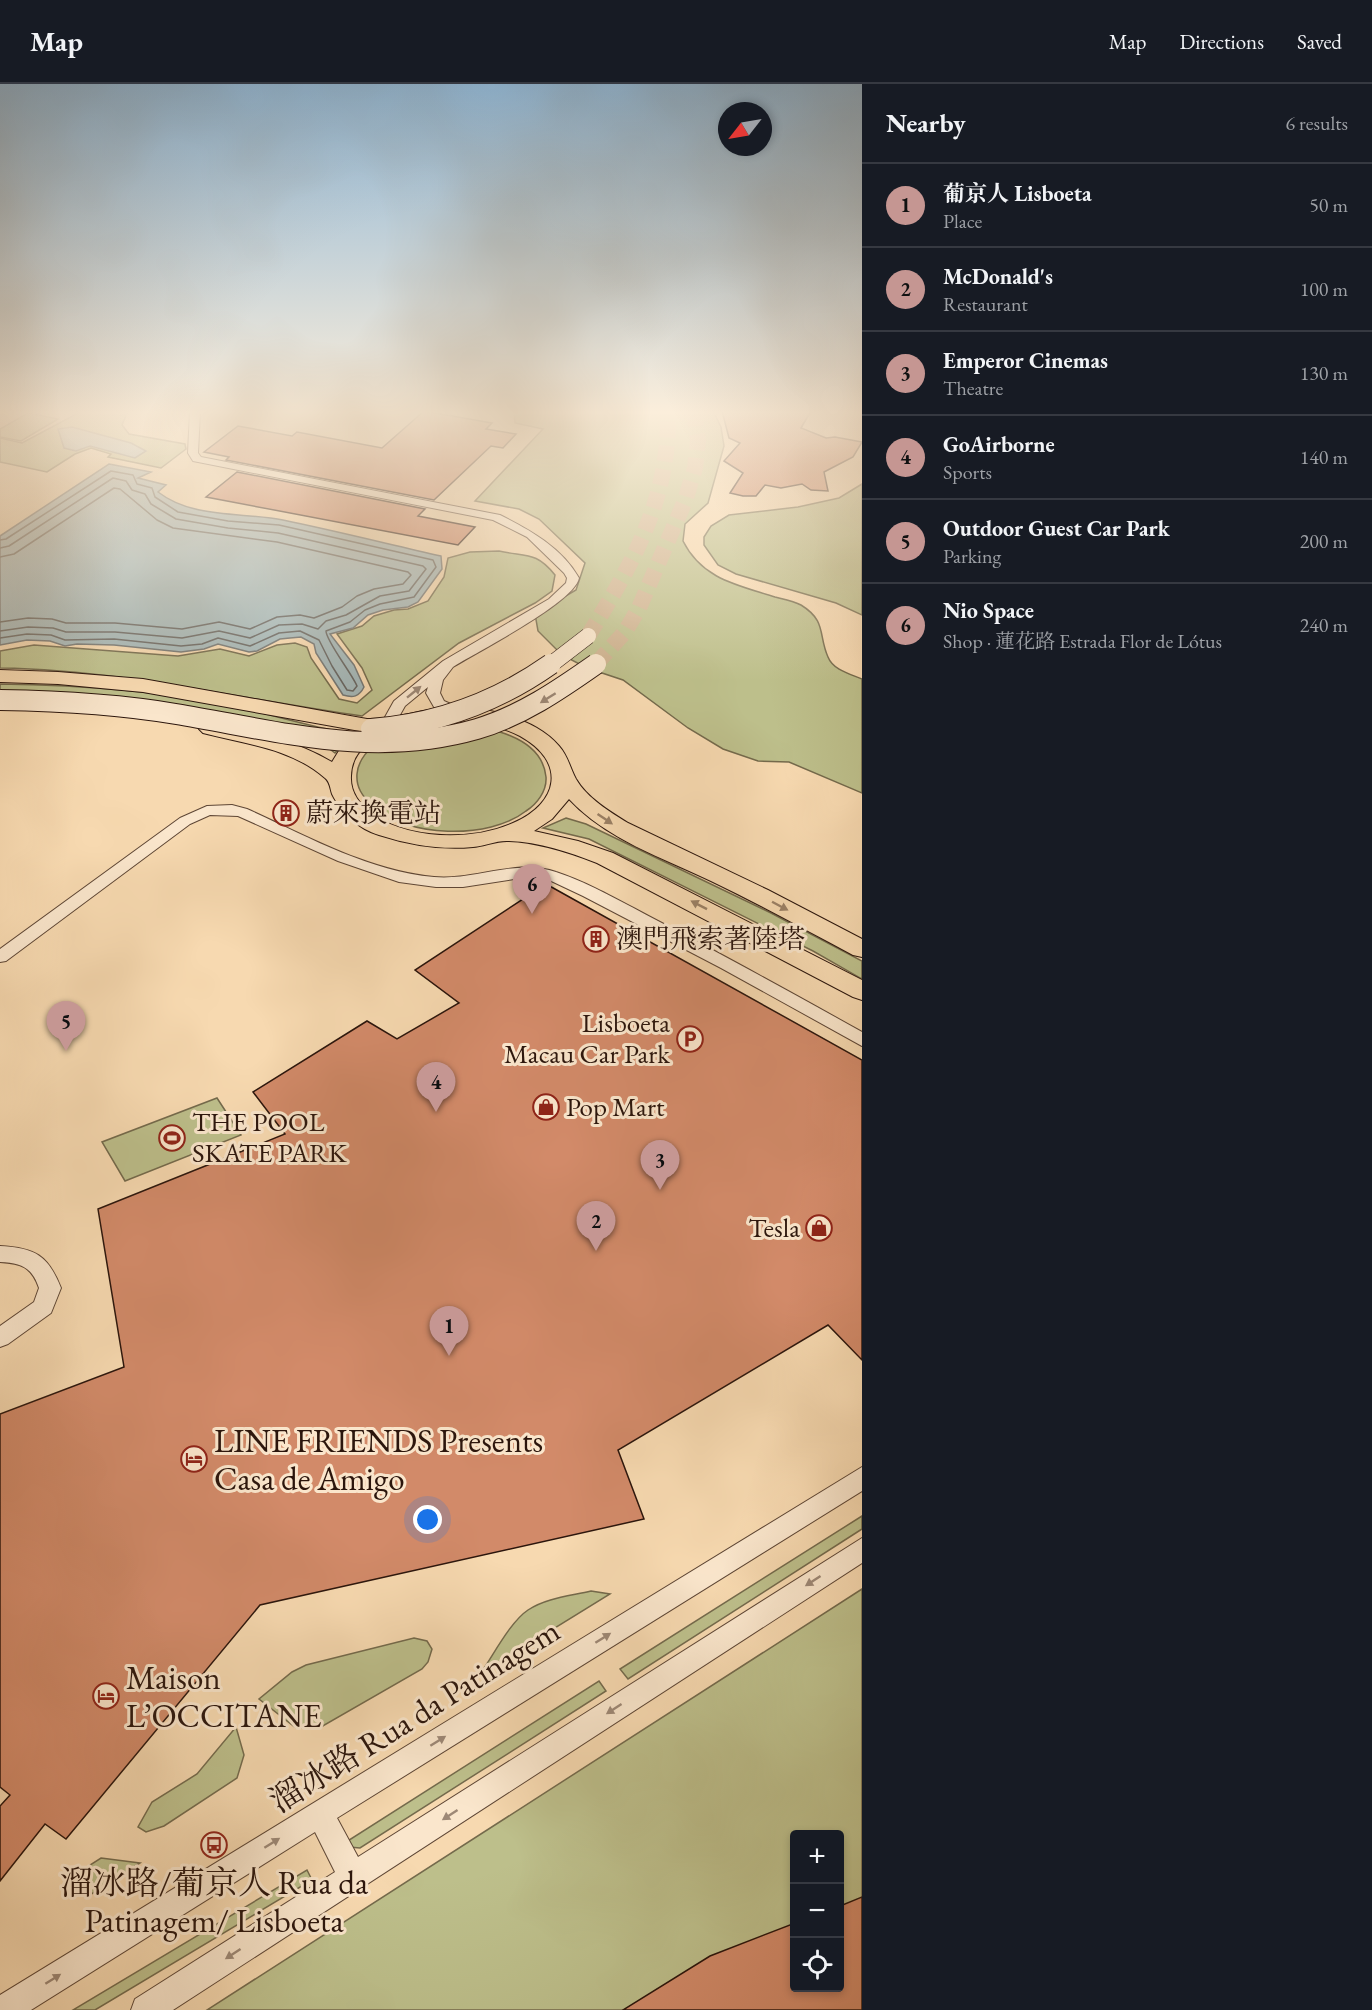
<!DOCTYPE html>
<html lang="en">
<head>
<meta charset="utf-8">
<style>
  :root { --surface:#171b24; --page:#20242c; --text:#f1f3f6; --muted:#9ea1a6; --line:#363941; --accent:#c59692 }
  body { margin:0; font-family:"EB Garamond","Noto Serif SC",serif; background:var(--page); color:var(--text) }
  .controls { position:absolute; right:18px; bottom:18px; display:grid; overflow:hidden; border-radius:6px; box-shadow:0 3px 9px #0003 }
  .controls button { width:54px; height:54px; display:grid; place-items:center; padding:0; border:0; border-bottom:2px solid var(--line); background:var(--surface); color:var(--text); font:30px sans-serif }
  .compass { position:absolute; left:718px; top:18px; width:54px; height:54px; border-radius:50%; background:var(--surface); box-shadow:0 3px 9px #0003; rotate:239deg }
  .you { position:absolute; left:428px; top:1436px; width:21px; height:21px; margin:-15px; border:4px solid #fff; border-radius:50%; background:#1a73e8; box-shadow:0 0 0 9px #1a73e833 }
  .badge { display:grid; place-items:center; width:39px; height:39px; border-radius:50%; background:var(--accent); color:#111; font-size:20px; font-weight:700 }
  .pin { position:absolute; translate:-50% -50px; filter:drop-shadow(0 2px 3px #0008) }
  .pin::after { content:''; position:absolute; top:32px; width:21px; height:18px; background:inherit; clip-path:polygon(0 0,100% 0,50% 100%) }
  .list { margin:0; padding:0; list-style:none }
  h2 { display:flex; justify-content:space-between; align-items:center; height:78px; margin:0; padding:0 24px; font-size:26px }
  h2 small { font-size:20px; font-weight:400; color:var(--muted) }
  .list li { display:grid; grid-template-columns:39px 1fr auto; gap:18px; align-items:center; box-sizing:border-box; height:84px; padding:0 24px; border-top:2px solid var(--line) }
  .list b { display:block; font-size:22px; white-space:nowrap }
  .list p { margin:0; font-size:20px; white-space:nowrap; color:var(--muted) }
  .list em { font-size:20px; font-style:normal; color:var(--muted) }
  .icon { flex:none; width:33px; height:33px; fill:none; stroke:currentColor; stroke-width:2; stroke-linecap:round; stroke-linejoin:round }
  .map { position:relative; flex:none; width:862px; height:1926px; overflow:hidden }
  header { display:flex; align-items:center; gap:36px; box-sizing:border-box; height:84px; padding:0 30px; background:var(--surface); border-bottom:2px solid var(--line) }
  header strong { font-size:28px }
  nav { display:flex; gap:33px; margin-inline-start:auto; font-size:21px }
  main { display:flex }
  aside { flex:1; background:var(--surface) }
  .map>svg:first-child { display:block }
</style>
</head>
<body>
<header>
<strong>Map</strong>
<nav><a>Map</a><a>Directions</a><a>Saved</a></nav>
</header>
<main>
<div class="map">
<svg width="862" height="1926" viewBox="0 0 862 1926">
  <rect width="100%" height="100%" fill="#f7d9b0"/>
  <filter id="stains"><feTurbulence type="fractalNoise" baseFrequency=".00333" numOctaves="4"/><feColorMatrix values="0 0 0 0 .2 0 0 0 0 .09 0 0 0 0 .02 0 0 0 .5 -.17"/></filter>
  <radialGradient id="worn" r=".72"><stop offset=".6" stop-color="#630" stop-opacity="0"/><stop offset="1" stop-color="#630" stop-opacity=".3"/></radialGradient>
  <g fill="#bdbf8b" stroke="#746a4c" stroke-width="1.5" fill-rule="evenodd">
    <polygon points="82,327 128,327 122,341 129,350 185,360 186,365 161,384 108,373 111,370 91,364 75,370 47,388 0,378 0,354 22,359"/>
    <path d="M514 327H713L721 343 724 362 708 419 685 440 683 457C702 495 737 501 775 513 783 515 794 517 801 521 827 537 818 551 828 573 833 586 850 590 862 595V709L789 678 758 677 723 665 688 644 623 596 587 584 562 571 538 547 535 530 576 506 585 479 539 435 519 425 475 417 543 345 515 339Z"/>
    <polygon points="28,329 58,335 21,357 0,353 0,345"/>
    <polygon points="862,400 862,531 836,519 736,490 718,481 704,461 704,453 711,442 729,431 798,423 839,414"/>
    <path d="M499 467C526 473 536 467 555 491L552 507 535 519 459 559 362 632C240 615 124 586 0 584V567L34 561 178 572 220 565 249 572 277 561 295 559 307 563 311 574 339 615 357 619 372 606 362 584 337 550 362 542 374 532 394 526 408 525 428 517 444 493 448 474 470 468Z"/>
    <path d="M0 600C78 601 156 606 233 622 268 630 302 640 336 647L345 658 335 669 327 663 0 609Z"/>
    <path d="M451 640C485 642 542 651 546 693 547 707 537 720 526 727 489 756 406 754 372 721 362 712 356 703 357 690 358 676 369 664 380 657 394 649 434 644 451 640Z"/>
    <polygon points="566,734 586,740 771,829 862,877 862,895 813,867 589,755 543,744"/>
    <polygon points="217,1014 241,1051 125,1097 102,1058"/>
    <polygon points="862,1432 862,1445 628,1595 620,1585"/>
    <path d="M862 1505V1926H207ZM794 1750H840V1904H794Z"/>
    <path d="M591 1507 610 1510 480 1590C493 1572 510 1538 528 1526 546 1514 570 1512 591 1507Z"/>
    <polygon points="414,1554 427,1557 432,1565 428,1578 422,1585 321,1643 296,1644 259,1615 292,1588 306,1581"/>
    <polygon points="599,1597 606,1607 360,1764 349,1763 346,1758"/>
    <polygon points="236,1643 244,1671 237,1694 164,1742 146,1748 138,1743 152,1718 197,1690"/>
    <polygon points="101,1774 140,1779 90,1811 67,1807 90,1781"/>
    <polygon points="307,1786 312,1796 95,1926 73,1926"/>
  </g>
  <g fill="#a4b7b8" stroke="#747673" stroke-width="1.5">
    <polygon points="72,343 131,359 146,367 135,374 90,362 76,367 64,364 58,345"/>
    <path d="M109 380 151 388 138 394 166 401 158 408C193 435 242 428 283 436 336 447 388 460 441 472L442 485 418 518 408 523 383 526 368 531 353 544 330 550 354 581 364 603C359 613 353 614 343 611L316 569 314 560 301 553 290 554 280 555 257 567 249 568 218 560 204 565 181 568 114 561 77 560 65 562 50 557 27 556 0 561V452Z"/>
  </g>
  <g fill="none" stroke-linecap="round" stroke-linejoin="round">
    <g stroke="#686662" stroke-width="1.5">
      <path d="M0 456 6 455 111 387 133 391 137 400 152 404 155 413 178 428 228 437 279 441 433 476 436 483 414 513 380 520 365 526 350 538 326 547C326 557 351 588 357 602L353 607 347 606 332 582 319 556 300 547 279 549 250 562 218 554 202 560 181 562 114 555 65 556 51 551 27 550 0 554"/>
      <polyline points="0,464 9,462 113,394 126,397 132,406 145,410 151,420 176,435 228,444 278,449 423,482 426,485 409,507 380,512 346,531 326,537 318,545 302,540 279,541 250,554 219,547 182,554 115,548 66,548 53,544 28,543 0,547"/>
      <polyline points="0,473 14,470 114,404 120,405 157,436 173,444 277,458 408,488 411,491 403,500 374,505 357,512 342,523 314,534 300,531 277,533 250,545 219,538 182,545 115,539 66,539 52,535 28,534 0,538"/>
    </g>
  </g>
  <g fill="#d28a69" stroke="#2b150c" stroke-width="1.5">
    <polygon points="424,327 492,339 486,345 516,350 503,364 491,362 434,416 226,376 229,373 204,368 238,342 292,352 297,348 382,364"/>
    <polygon points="722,327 811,327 801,344 826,354 835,353 862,358 853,373 824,388 828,407 811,406 802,400 781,404 765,401 756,412 743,412 730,409 743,389 724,377 740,359 729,354"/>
    <polygon points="237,388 425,425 418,432 475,443 458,461 206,413"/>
    <polygon points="546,800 862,976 862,1276 828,1241 618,1366 644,1435 260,1521 66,1755 45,1740 0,1797 0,1722 10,1711 0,1703 0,1330 124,1283 98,1125 285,1050 253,1008 367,937 397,955 459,919 415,886"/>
    <polygon points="862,1813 862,1926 623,1926 710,1872 795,1839 795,1904 840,1904 840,1822"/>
  </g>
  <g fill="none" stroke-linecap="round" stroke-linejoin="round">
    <g stroke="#ceb28f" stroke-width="16" stroke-dasharray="16 8" stroke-linecap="butt">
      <path d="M588 552C633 479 670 415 668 327"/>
      <polyline points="596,580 625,548 639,524 685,417 695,384 698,357 694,327"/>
    </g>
    <g stroke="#5e4635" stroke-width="2">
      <g id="street">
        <path d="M190 327H200L198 369 201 373 500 431C530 446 562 464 579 494 575 518 477 568 453 583L443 596 440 609 444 617 469 628 471 631 469 634H459L434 623 426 609 428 603 405 622 392 645H382L380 642 394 617 443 577 549 515 566 499 567 494 564 489 527 453 493 436 193 377 188 369Z"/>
        <path d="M232 721 247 725C307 752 368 787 434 793 474 797 517 774 556 788 592 800 625 820 658 837 727 873 794 910 862 948V962L721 884 583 812 547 795 527 793 463 803H436L399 798 338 777 238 732 210 731 190 740 6 877 0 878V865L180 734 207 722Z"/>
        <path d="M0 1162C35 1164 48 1171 61 1204L51 1229 8 1260 0 1263V1242L34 1218 39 1204C32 1183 21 1179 0 1178Z"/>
        <polygon points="862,1383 862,1407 337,1734 358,1773 862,1454 862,1479 173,1926 131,1926 135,1915 335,1788 315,1748 31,1926 0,1926 0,1911"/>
      </g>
    </g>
    <g stroke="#2b150c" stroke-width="2">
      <path id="primary" d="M0 586 58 588 143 595 367 635C393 636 418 626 444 624 481 621 534 633 559 662 568 672 570 684 576 695 587 714 610 728 628 739L768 806 862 855V873L853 871C806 846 759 820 711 797 663 774 606 755 569 715L552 735 534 747 578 757 613 769 862 896V916L853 913 597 779C569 768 539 758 509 757 497 756 485 762 473 763 441 766 410 761 379 751 359 745 341 729 332 710 330 704 330 698 325 694 291 664 245 660 203 649L199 645 203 641 210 639C253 647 295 656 332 678L340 665 360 647 143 608 58 600 0 598ZM445 636C471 638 497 640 520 652 567 678 559 719 513 739 473 757 409 756 372 730 360 721 350 708 351 692 352 648 412 641 445 636Z"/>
    </g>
    <use href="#street" fill="#fae6cc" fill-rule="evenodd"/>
    <use href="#primary" fill="#f7d9b0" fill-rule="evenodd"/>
    <g stroke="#2b150c" stroke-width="17" stroke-linecap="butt">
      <g id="secondary-bridge-far1">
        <polyline points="549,582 588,552"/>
        <polyline points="594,582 596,580"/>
      </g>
    </g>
    <g stroke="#2b150c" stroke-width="22" stroke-linecap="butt">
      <g id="secondary-bridge">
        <path d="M0 616C59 617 118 620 176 630 279 647 372 675 477 645 521 632 559 606 596 580"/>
        <path d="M371 645C437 640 497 618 551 580"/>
      </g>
    </g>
    <use href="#secondary-bridge-far1" stroke="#fae6cc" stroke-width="16"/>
    <use href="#secondary-bridge" stroke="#fae6cc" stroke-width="20"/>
  </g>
  <defs><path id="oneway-solid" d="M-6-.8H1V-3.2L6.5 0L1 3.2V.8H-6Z" transform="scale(1.5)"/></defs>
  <g fill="#9d8876">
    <use href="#oneway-solid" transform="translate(414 608) rotate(-39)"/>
    <use href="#oneway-solid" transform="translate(548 614) rotate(148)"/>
    <use href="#oneway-solid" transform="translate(813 1497) rotate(147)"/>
    <use href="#oneway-solid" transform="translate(603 1554) rotate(-32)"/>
    <use href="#oneway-solid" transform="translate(614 1625) rotate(147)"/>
    <use href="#oneway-solid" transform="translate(438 1657) rotate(-32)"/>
    <use href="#oneway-solid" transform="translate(450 1731) rotate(147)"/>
    <use href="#oneway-solid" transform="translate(272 1759) rotate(-32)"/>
    <use href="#oneway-solid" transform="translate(233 1870) rotate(147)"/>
    <use href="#oneway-solid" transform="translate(53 1895) rotate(-32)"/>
  </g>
  <g fill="#9b8166">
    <use href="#oneway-solid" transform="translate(605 735) rotate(34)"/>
    <use href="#oneway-solid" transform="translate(699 821) rotate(-153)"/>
    <use href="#oneway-solid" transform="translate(780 822) rotate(28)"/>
  </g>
  <linearGradient id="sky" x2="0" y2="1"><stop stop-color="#8db5d5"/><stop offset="0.55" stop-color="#fbeedb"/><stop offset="1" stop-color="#fbeedb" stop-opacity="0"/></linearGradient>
  <rect width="862" height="597" fill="url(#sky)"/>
  <defs>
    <g id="building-ring" transform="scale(1.35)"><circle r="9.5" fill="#fae6cc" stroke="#8f2418" stroke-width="1.5"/><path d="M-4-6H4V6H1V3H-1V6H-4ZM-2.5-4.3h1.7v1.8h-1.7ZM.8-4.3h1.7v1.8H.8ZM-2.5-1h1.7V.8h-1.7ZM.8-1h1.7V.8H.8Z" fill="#8f2418"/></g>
    <g id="parking-ring" transform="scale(1.35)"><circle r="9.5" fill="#fae6cc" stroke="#8f2418" stroke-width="1.5"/><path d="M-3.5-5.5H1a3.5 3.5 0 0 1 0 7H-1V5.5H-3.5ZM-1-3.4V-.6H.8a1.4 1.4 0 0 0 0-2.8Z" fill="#8f2418"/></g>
    <g id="shop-ring" transform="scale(1.35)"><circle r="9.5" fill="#fae6cc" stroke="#8f2418" stroke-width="1.5"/><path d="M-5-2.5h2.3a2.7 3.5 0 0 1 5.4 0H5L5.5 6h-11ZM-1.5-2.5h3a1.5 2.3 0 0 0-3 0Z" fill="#8f2418"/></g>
    <g id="stadium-ring" transform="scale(1.35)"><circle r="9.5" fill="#fae6cc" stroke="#8f2418" stroke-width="1.5"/><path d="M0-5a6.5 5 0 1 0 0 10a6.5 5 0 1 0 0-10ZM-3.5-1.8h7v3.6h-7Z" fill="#8f2418"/></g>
    <g id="hotel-ring" transform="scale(1.35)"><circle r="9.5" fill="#fae6cc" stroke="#8f2418" stroke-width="1.5"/><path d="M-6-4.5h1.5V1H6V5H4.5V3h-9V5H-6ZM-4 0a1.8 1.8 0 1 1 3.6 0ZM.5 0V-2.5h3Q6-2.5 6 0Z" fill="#8f2418"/></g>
    <g id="bus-ring" transform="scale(1.35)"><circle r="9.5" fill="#fae6cc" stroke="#8f2418" stroke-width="1.5"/><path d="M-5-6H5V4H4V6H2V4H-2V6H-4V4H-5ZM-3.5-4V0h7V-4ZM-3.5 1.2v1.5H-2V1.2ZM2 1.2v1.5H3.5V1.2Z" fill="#8f2418"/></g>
  </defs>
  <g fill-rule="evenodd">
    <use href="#building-ring" x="286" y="729"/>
    <use href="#building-ring" x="596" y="855"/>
    <use href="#parking-ring" x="690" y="955"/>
    <use href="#shop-ring" x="546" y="1023"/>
    <use href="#stadium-ring" x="172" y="1054"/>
    <use href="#shop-ring" x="819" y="1144"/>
    <use href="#hotel-ring" x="194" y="1375"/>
    <use href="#hotel-ring" x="106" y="1612"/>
    <use href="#bus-ring" x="214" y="1761"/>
  </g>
  <g text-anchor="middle" stroke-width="6" stroke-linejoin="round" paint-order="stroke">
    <g font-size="27" fill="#2b150c" stroke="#fae6cc" text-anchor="start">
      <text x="306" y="738">蔚來換電站</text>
      <text x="616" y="864">澳門飛索著陸塔</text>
      <text x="670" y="948" text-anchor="end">Lisboeta<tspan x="670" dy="31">Macau Car Park</tspan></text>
      <text x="566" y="1032">Pop Mart</text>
      <text x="192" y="1047">THE POOL<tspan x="192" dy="31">SKATE PARK</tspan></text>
      <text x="800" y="1153" text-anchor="end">Tesla</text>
    </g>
    <g font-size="33" fill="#2b150c" stroke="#fae6cc" text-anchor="start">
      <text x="214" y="1368">LINE FRIENDS Presents<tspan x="214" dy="38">Casa de Amigo</tspan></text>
      <text x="126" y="1605">Maison<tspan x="126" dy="38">L’OCCITANE</tspan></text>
      <text x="214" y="1810" text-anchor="middle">溜冰路/葡京人 Rua da<tspan x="214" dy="38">Patinagem/ Lisboeta</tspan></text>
    </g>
    <g font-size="33" fill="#2b150c" stroke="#fae6cc">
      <text transform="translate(414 1631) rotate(-32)" y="12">溜冰路 Rua da Patinagem</text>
    </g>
  </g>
  <rect width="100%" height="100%" filter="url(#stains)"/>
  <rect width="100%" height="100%" fill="url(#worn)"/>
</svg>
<div class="controls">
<button>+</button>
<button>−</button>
<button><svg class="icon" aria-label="locate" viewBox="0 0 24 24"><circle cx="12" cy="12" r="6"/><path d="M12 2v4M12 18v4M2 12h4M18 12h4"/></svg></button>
</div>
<svg class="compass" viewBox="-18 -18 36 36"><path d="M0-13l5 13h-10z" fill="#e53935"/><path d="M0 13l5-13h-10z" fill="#9ea1a6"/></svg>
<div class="you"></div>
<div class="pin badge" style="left:449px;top:1272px">1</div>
<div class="pin badge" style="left:596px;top:1167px">2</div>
<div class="pin badge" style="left:660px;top:1106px">3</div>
<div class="pin badge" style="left:436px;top:1028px">4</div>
<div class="pin badge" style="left:66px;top:967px">5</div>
<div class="pin badge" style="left:532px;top:830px">6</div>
</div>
<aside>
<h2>Nearby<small>6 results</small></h2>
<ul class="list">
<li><span class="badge">1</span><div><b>葡京人 Lisboeta</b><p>Place</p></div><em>50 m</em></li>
<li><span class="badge">2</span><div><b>McDonald's</b><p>Restaurant</p></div><em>100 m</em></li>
<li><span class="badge">3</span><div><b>Emperor Cinemas</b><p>Theatre</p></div><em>130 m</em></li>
<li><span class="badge">4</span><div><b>GoAirborne</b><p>Sports</p></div><em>140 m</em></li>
<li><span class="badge">5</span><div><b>Outdoor Guest Car Park</b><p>Parking</p></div><em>200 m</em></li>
<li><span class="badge">6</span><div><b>Nio Space</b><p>Shop · 蓮花路 Estrada Flor de Lótus</p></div><em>240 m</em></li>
</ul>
</aside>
</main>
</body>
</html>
